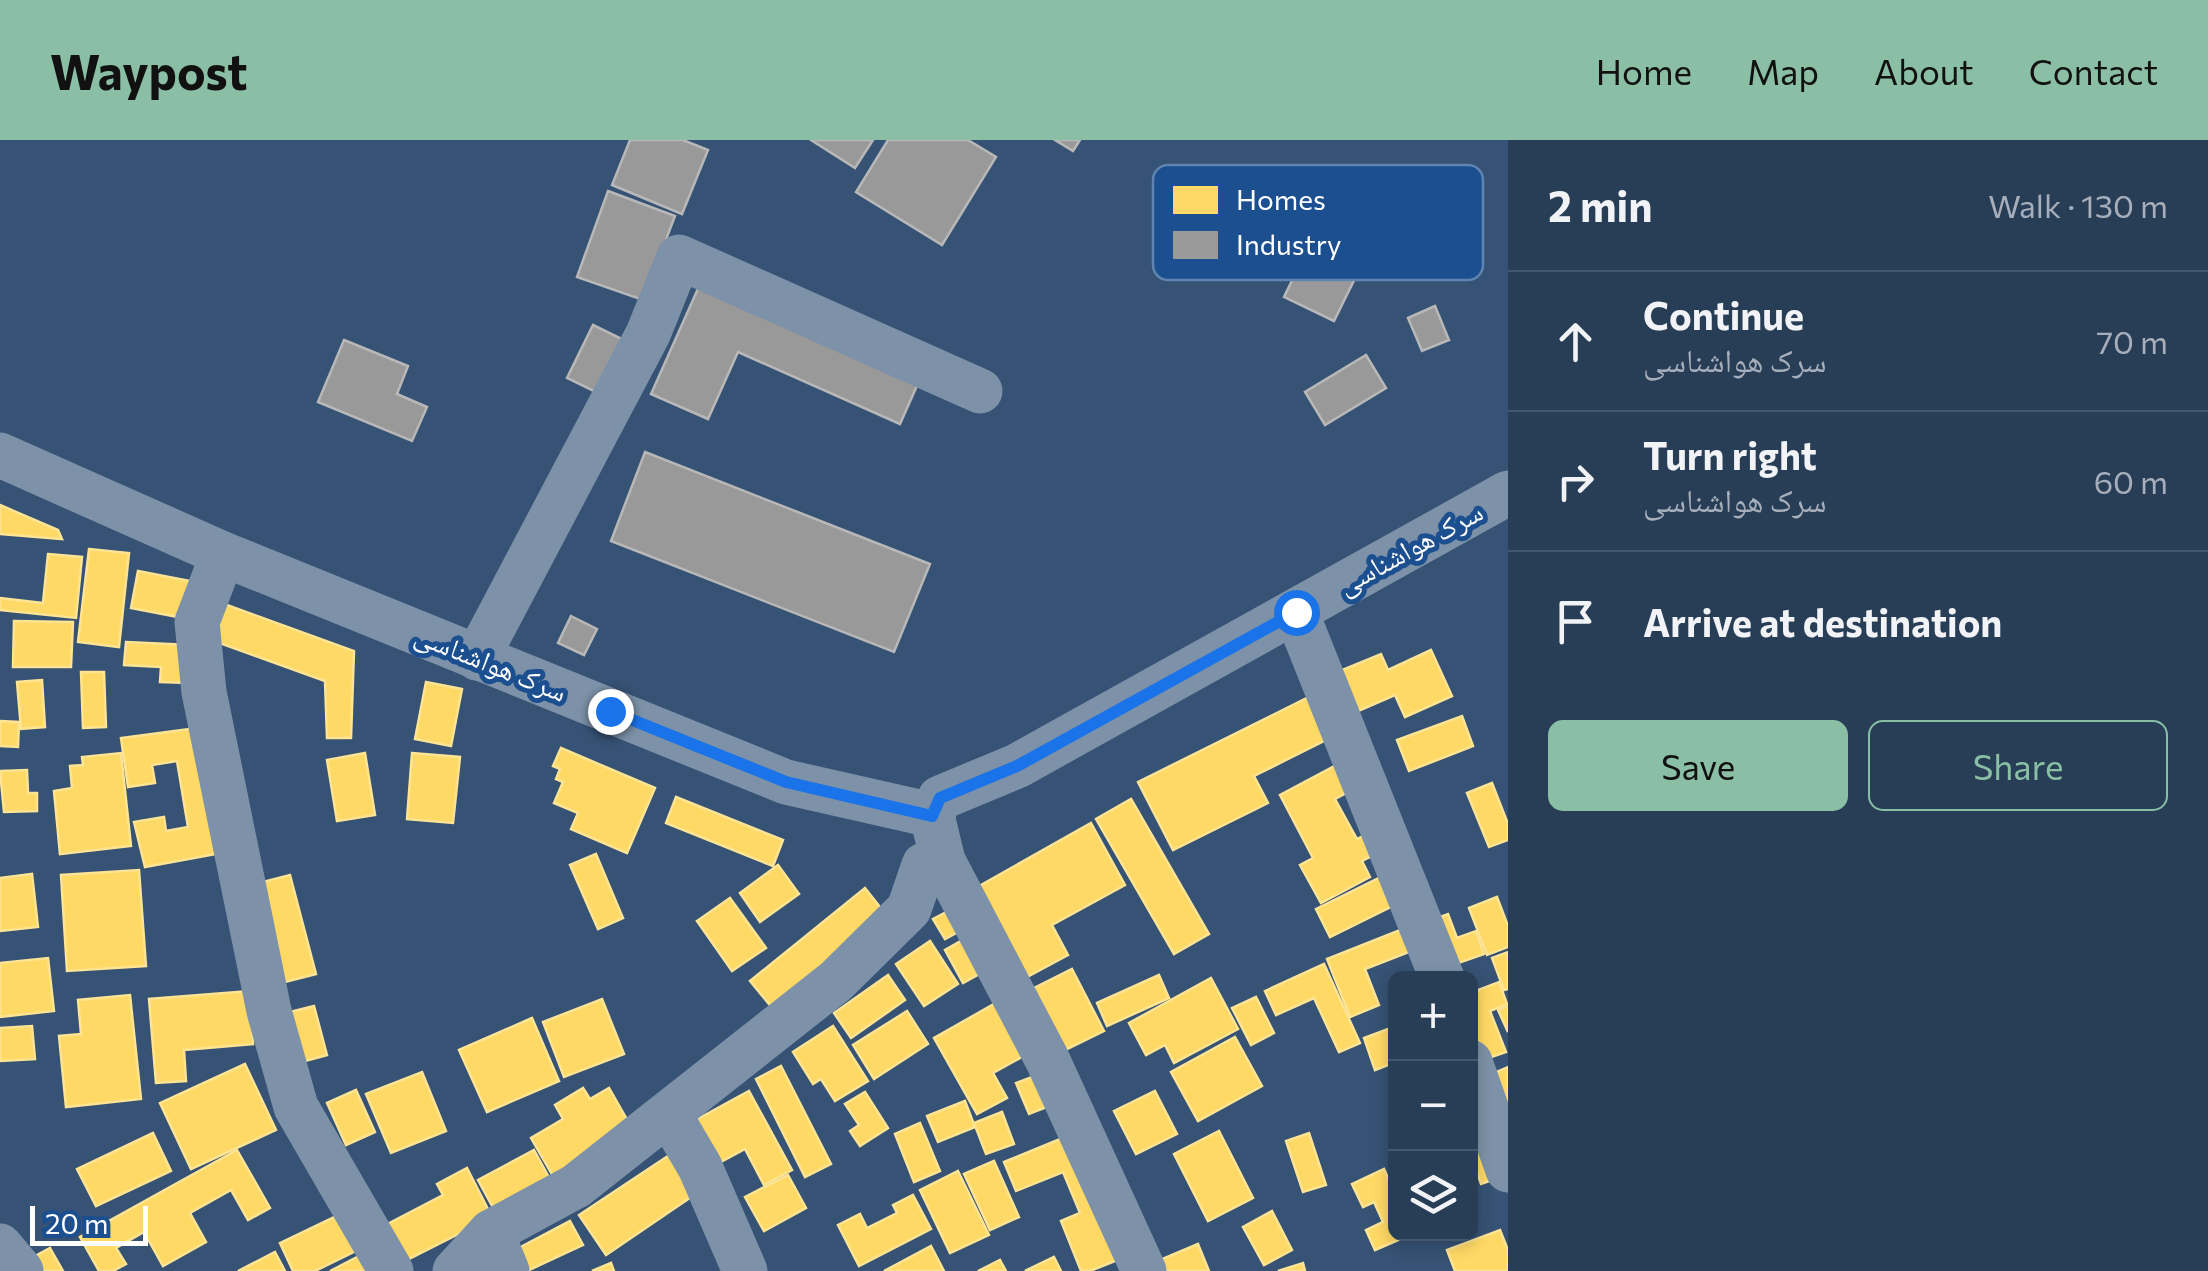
<!DOCTYPE html>
<html lang="en">
<head>
<meta charset="utf-8">
<style>
  :root { --surface:#283e57; --page:#344961; --text:#f1f3f6; --muted:#a5aeba; --line:#44576d; --accent:#8abfa5 }
  body { margin:0; font-family:Commissioner,"Noto Naskh Arabic",sans-serif; background:var(--page); color:var(--text) }
  .controls { position:absolute; right:30px; bottom:30px; display:grid; overflow:hidden; border-radius:15px; box-shadow:0 5px 15px #0003 }
  .controls button { width:90px; height:90px; display:grid; place-items:center; padding:0; border:0; border-bottom:2px solid var(--line); background:var(--surface); color:var(--text); font:50px sans-serif }
  .scale { position:absolute; left:30px; bottom:25px; width:118px; box-sizing:border-box; padding-left:10px; border:5px solid #fff; border-top:0; font-size:28px; line-height:35px; white-space:nowrap; color:#fff; -webkit-text-stroke:8px #1b4f8f; paint-order:stroke }
  .stop { position:absolute; width:30px; height:30px; margin:-22px; border:8px solid #1a73e8; border-radius:50%; background:#fff }
  .stop.end { background:#1a73e8; border-color:#fff; box-shadow:0 2px 10px #0008 }
  .list { margin:0; padding:0; list-style:none }
  h2 { display:flex; justify-content:space-between; align-items:center; height:130px; margin:0; padding:0 40px; font-size:42px }
  h2 small { font-size:32px; font-weight:400; color:var(--muted) }
  .list li { display:grid; grid-template-columns:65px 1fr auto; gap:30px; align-items:center; box-sizing:border-box; height:140px; padding:0 40px; border-top:2px solid var(--line) }
  .list b { display:block; font-size:38px; white-space:nowrap }
  .list p { margin:0; font-size:32px; white-space:nowrap; color:var(--muted) }
  .list em { font-size:32px; font-style:normal; color:var(--muted) }
  .actions { display:flex; gap:20px; padding:30px 40px }
  .actions a { flex:1; padding:22px 0; border:2px solid var(--accent); border-radius:15px; text-align:center; font-size:35px; color:var(--accent) }
  .actions .main { background:var(--accent); color:#111 }
  .icon { flex:none; width:55px; height:55px; fill:none; stroke:currentColor; stroke-width:2; stroke-linecap:round; stroke-linejoin:round }
  .map { position:relative; flex:none; width:1508px; height:1131px; overflow:hidden }
  header { display:flex; align-items:center; gap:60px; box-sizing:border-box; height:140px; padding:0 50px; background:var(--accent); color:#111 }
  header strong { font-size:48px }
  nav { display:flex; gap:55px; margin-inline-start:auto; font-size:35px }
  main { display:flex }
  aside { flex:1; background:var(--surface) }
  .map>svg:first-child { display:block }
</style>
</head>
<body>
<header>
<strong>Waypost</strong>
<nav><a>Home</a><a>Map</a><a>About</a><a>Contact</a></nav>
</header>
<main>
<div class="map">
<svg width="1508" height="1131" viewBox="0 0 1508 1131">
  <rect width="100%" height="100%" fill="#365274"/>
  <g fill="#ffd966" stroke="#ffe494" stroke-width="2.5">
    <polygon points="0,365 58,390 62,399 0,394"/>
    <polygon points="89,409 129,413 119,507 78,502"/>
    <polygon points="48,414 82,417 76,478 0,470 0,458 43,463"/>
    <polygon points="138,431 195,442 188,479 131,468"/>
    <polygon points="216,461 354,511 351,598 327,598 325,541 203,497"/>
    <polygon points="14,481 73,482 71,527 13,527"/>
    <polygon points="126,502 190,505 188,543 160,542 161,527 124,525"/>
    <polygon points="1431,510 1452,556 1405,577 1395,555 1358,571 1340,531 1381,514 1388,530"/>
    <polygon points="81,532 104,532 106,587 83,588"/>
    <polygon points="42,540 45,587 21,589 17,542"/>
    <polygon points="426,542 462,549 451,606 415,599"/>
    <polygon points="1321,551 1342,592 1254,636 1268,663 1173,710 1138,642"/>
    <polygon points="1462,576 1473,606 1409,631 1397,600"/>
    <polygon points="0,581 19,582 18,607 0,606"/>
    <polygon points="198,588 232,711 145,727 134,682 164,677 166,691 188,687 177,621 152,625 155,643 128,647 121,598"/>
    <polygon points="561,608 655,648 627,713 571,689 578,673 554,663 563,642 556,639 560,629 553,626"/>
    <polygon points="121,613 131,706 60,714 54,651 72,648 70,626 83,625 82,617"/>
    <polygon points="365,613 375,675 337,681 327,620"/>
    <polygon points="412,613 460,617 453,683 407,679"/>
    <polygon points="1342,622 1356,648 1335,659 1357,699 1367,694 1378,713 1362,721 1370,737 1321,763 1300,725 1313,718 1280,655"/>
    <polygon points="27,630 28,653 37,653 37,671 4,672 0,631"/>
    <polygon points="1492,643 1508,684 1508,700 1489,707 1467,653"/>
    <polygon points="676,657 783,700 773,726 666,683"/>
    <polygon points="1131,659 1209,794 1174,814 1096,679"/>
    <polygon points="1091,683 1125,745 1052,785 1068,815 1025,838 974,749"/>
    <polygon points="596,714 623,778 598,789 570,725"/>
    <polygon points="778,725 799,754 760,782 740,753"/>
    <polygon points="139,730 146,826 67,831 61,735"/>
    <polygon points="1391,732 1405,760 1330,797 1316,769"/>
    <polygon points="32,734 38,787 0,791 0,738"/>
    <polygon points="290,735 316,834 281,843 255,744"/>
    <polygon points="865,748 887,776 773,869 750,841"/>
    <polygon points="1497,757 1508,786 1508,807 1487,815 1469,768"/>
    <polygon points="730,758 766,808 732,831 697,781"/>
    <polygon points="960,765 971,785 945,799 933,779"/>
    <polygon points="1448,774 1457,798 1476,791 1484,814 1447,827 1429,781"/>
    <polygon points="1410,786 1419,808 1365,829 1379,865 1350,877 1327,819"/>
    <polygon points="973,794 992,827 963,843 945,810"/>
    <polygon points="930,801 958,844 924,866 896,824"/>
    <polygon points="1508,812 1508,849 1504,850 1492,818"/>
    <polygon points="48,818 54,871 0,877 0,823"/>
    <polygon points="1324,824 1360,903 1339,912 1314,858 1276,875 1265,851"/>
    <polygon points="1072,829 1104,891 1063,911 1032,849"/>
    <polygon points="888,835 905,860 851,898 834,873"/>
    <polygon points="1159,835 1169,858 1107,886 1097,863"/>
    <polygon points="1211,838 1238,889 1174,923 1165,905 1146,915 1129,883"/>
    <polygon points="1499,842 1507,864 1490,871 1506,912 1483,920 1470,887 1470,853"/>
    <polygon points="249,851 253,904 184,910 186,941 156,943 149,859"/>
    <polygon points="130,855 141,959 66,967 59,896 81,894 78,860"/>
    <polygon points="1008,856 1038,908 993,933 1007,958 977,974 934,898"/>
    <polygon points="1256,857 1274,893 1251,905 1232,868"/>
    <polygon points="602,859 624,914 564,937 543,882"/>
    <polygon points="314,866 327,915 298,923 286,873"/>
    <polygon points="1508,866 1508,892 1498,870"/>
    <polygon points="907,871 928,904 874,939 853,905"/>
    <polygon points="532,878 559,941 487,972 459,910"/>
    <polygon points="32,886 35,919 0,921 0,888"/>
    <polygon points="833,886 868,941 835,961 821,939 813,944 793,912"/>
    <polygon points="1396,886 1396,922 1375,930 1364,898"/>
    <polygon points="1235,897 1262,946 1198,981 1171,932"/>
    <polygon points="245,924 276,990 191,1029 160,963"/>
    <polygon points="781,926 831,1024 805,1037 756,939"/>
    <polygon points="1508,927 1508,962 1498,967 1485,937"/>
    <polygon points="422,932 446,991 391,1013 366,954"/>
    <polygon points="1045,932 1057,963 1029,974 1016,943"/>
    <polygon points="583,948 590,959 609,948 633,990 553,1036 531,998 563,979 555,965"/>
    <polygon points="356,950 375,992 346,1005 327,963"/>
    <polygon points="749,951 792,1030 764,1045 745,1009 717,1024 694,981"/>
    <polygon points="1155,951 1177,994 1136,1014 1114,971"/>
    <polygon points="865,952 888,988 860,1006 850,991 859,985 845,964"/>
    <polygon points="965,961 975,987 938,1002 927,976"/>
    <polygon points="1002,972 1014,1004 986,1014 974,983"/>
    <polygon points="920,983 940,1031 914,1042 895,994"/>
    <polygon points="1219,991 1253,1058 1208,1081 1174,1014"/>
    <polygon points="1491,992 1507,1035 1481,1044 1474,1024 1470,1025 1470,1000"/>
    <polygon points="153,993 171,1031 96,1066 77,1029"/>
    <polygon points="1075,993 1125,1117 1090,1131 1081,1131 1061,1081 1080,1073 1063,1032 1016,1051 1004,1022"/>
    <polygon points="1309,993 1326,1045 1303,1052 1286,1001"/>
    <polygon points="237,1010 270,1068 248,1080 231,1050 190,1073 206,1102 163,1126 144,1092 116,1108 126,1124 113,1131 99,1131 80,1097"/>
    <polygon points="534,1010 552,1043 496,1073 478,1040"/>
    <polygon points="677,1010 703,1049 606,1115 579,1075"/>
    <polygon points="994,1021 1019,1077 990,1090 964,1034"/>
    <polygon points="467,1028 492,1077 395,1126 376,1090 443,1055 437,1044"/>
    <polygon points="1384,1029 1396,1056 1396,1094 1412,1094 1375,1110 1366,1090 1383,1082 1374,1062 1363,1067 1352,1044"/>
    <polygon points="958,1031 989,1095 950,1113 920,1050"/>
    <polygon points="788,1035 806,1068 764,1091 745,1057"/>
    <polygon points="913,1055 931,1089 859,1126 838,1085 860,1074 867,1088 897,1073 893,1065"/>
    <polygon points="349,1070 366,1106 315,1131 293,1131 280,1103"/>
    <polygon points="1272,1071 1292,1110 1264,1125 1243,1087"/>
    <polygon points="570,1081 583,1105 527,1131 515,1110"/>
    <polygon points="1500,1090 1508,1110 1508,1131 1455,1131 1447,1110"/>
    <polygon points="1198,1104 1209,1131 1156,1131 1153,1123"/>
    <polygon points="931,1106 944,1131 884,1131"/>
    <polygon points="50,1108 63,1131 34,1131 28,1120"/>
    <polygon points="275,1112 285,1131 238,1131"/>
    <polygon points="367,1112 378,1131 330,1131"/>
    <polygon points="1054,1117 1061,1131 1025,1131"/>
    <polygon points="1000,1120 1006,1131 978,1131"/>
    <polygon points="611,1123 614,1131 592,1131"/>
    <polygon points="1303,1123 1305,1131 1278,1131"/>
  </g>
  <g fill="#999" stroke="#b8b8b8" stroke-width="2.5">
    <polygon points="630,0 683,0 708,10 682,74 612,45"/>
    <polygon points="811,0 873,0 855,28"/>
    <polygon points="888,0 968,0 996,17 942,105 856,52"/>
    <polygon points="1055,0 1080,0 1073,11"/>
    <polygon points="608,51 675,76 643,160 577,137"/>
    <polygon points="1315,93 1365,118 1334,181 1284,157"/>
    <polygon points="701,142 920,239 900,284 738,212 708,279 651,254"/>
    <polygon points="1435,166 1449,200 1422,211 1408,178"/>
    <polygon points="593,185 624,200 598,253 567,238"/>
    <polygon points="344,200 408,226 397,254 427,267 412,301 318,262"/>
    <polygon points="1366,215 1386,248 1325,285 1305,252"/>
    <polygon points="645,312 930,424 894,512 611,401"/>
    <polygon points="571,476 597,489 584,515 558,503"/>
  </g>
  <g fill="none" stroke-linecap="round" stroke-linejoin="round">
    <g stroke="#7d92a8" stroke-width="45">
      <polyline points="0,315 223,414 786,642 932,675 940,658 1017,626 1508,353"/>
      <polyline points="223,414 197,482 204,552 269,871 296,967 391,1131"/>
      <polyline points="1296,472 1442,838"/>
      <polyline points="477,518 648,194 679,117 980,251"/>
      <polyline points="943,721 1048,921 1144,1131"/>
      <polyline points="1470,922 1508,1030"/>
      <polyline points="670,976 700,1027 745,1131"/>
      <polyline points="491,1092 507,1131"/>
      <polyline points="0,1106 21,1131"/>
      <polyline points="455,1131 491,1092 576,1046 836,841 909,769 924,725 943,721 932,675"/>
    </g>
  </g>
  <g fill="none" stroke-linecap="round" stroke-linejoin="round">
    <polyline stroke="#1a73e8" stroke-width="12" points="610,571 786,642 932,676 940,658 1017,626 1296,472"/>
  </g>
  <g text-anchor="middle" stroke-width="10" stroke-linejoin="round" paint-order="stroke">
    <g font-size="28" fill="#fff" stroke="#1b4f8f">
      <text transform="translate(1410 408) rotate(-29)" y="10">سرک هواشناسی</text>
      <text transform="translate(491 523) rotate(22)" y="10">سرک هواشناسی</text>
    </g>
  </g>
  <rect x="1153" y="25" width="330" height="115" rx="15" fill="#1b4f8f" stroke="#5f84b1" stroke-width="2.5"/>
  <rect x="1173" y="46" width="45" height="28" fill="#ffd966"/>
  <rect x="1173" y="91" width="45" height="28" fill="#999"/>
  <g font-size="28" fill="#fff">
    <text x="1236" y="70">Homes</text>
    <text x="1236" y="115">Industry</text>
  </g>
</svg>
<div class="controls">
<button>+</button>
<button>−</button>
<button><svg class="icon" aria-label="layers" viewBox="0 0 24 24"><path d="M12 4l9 5-9 5-9-5zM3 14l9 5 9-5"/></svg></button>
</div>
<div class="scale">20 m</div>
<div class="stop" style="left:1296px;top:472px"></div>
<div class="stop end" style="left:610px;top:571px"></div>
</div>
<aside>
<h2>2 min<small>Walk · 130 m</small></h2>
<ul class="list">
<li><svg class="icon" aria-label="ahead" viewBox="0 0 24 24"><path d="M12 20V5M6 11l6-6 6 6"/></svg><div><b>Continue</b><p>سرک هواشناسی</p></div><em>70 m</em></li>
<li><svg class="icon" aria-label="right" viewBox="0 0 24 24"><path d="M7 20v-9h11M14 6l5 5-5 5"/></svg><div><b>Turn right</b><p>سرک هواشناسی</p></div><em>60 m</em></li>
<li><svg class="icon" aria-label="arrive" viewBox="0 0 24 24"><path d="M6 21V4h12l-3 4 3 4H6"/></svg><div><b>Arrive at destination</b></div></li>
</ul>
<div class="actions"><a class="main">Save</a><a>Share</a></div>
</aside>
</main>
</body>
</html>
